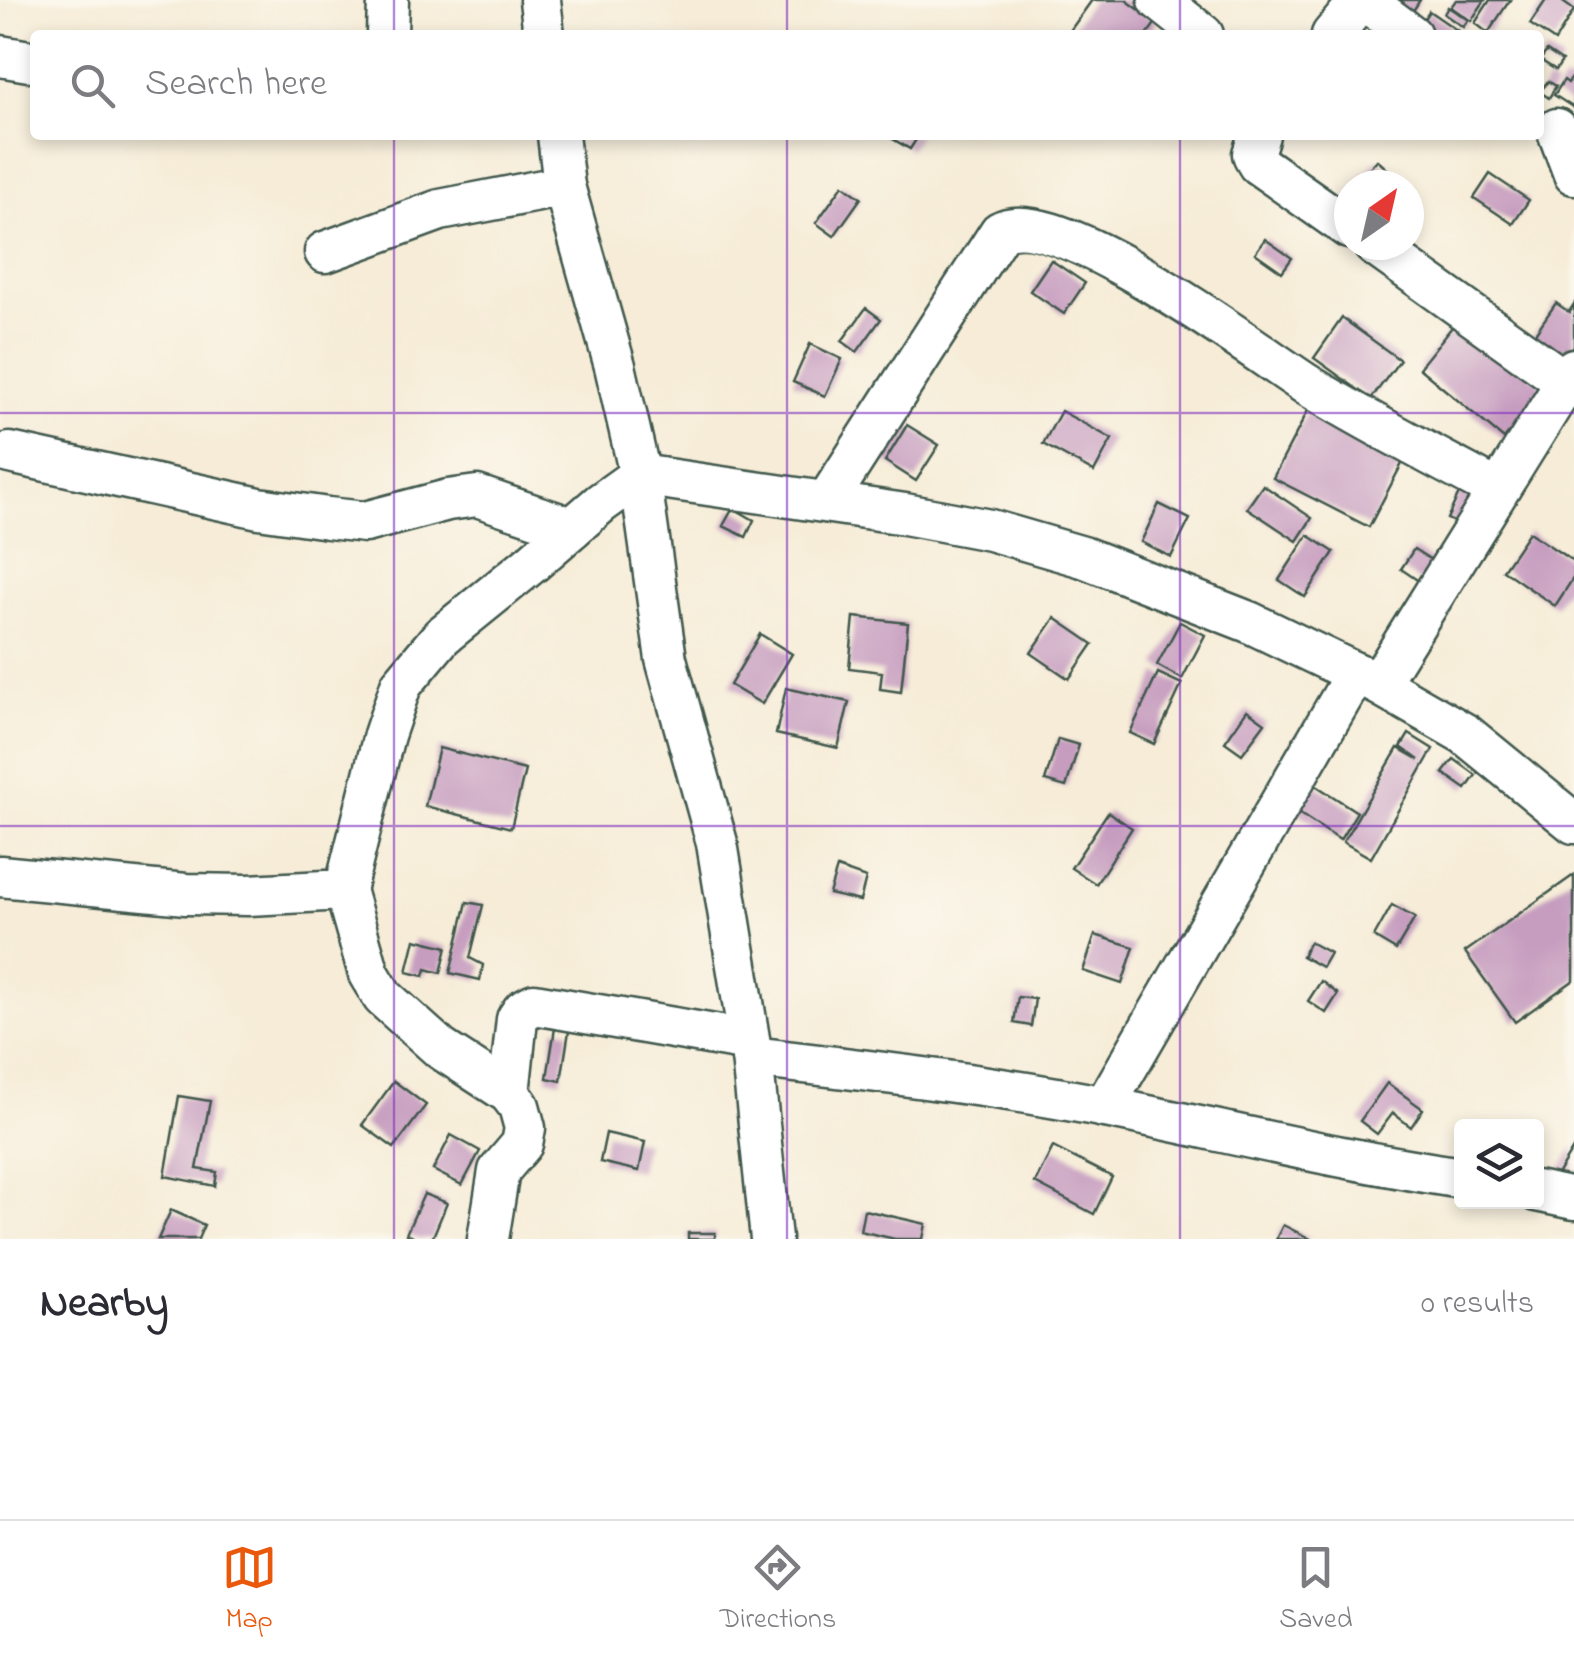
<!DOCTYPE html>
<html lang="en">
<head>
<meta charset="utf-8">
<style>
  :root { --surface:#fff; --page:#f2f2f3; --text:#2b2b33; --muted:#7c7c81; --line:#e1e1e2; --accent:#ea580c }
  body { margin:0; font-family:"Indie Flower",sans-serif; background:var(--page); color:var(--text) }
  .controls { position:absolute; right:30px; bottom:30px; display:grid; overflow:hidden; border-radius:10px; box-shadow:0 5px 15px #0003 }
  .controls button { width:90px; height:90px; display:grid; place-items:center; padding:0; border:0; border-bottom:2px solid var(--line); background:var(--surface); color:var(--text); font:50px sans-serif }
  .compass { position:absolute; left:1334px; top:170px; width:90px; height:90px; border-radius:50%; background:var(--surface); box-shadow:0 5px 15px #0003; rotate:34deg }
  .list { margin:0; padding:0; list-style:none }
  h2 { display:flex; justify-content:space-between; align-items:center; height:130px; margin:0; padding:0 40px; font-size:42px }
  h2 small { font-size:32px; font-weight:400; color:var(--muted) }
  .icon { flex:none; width:55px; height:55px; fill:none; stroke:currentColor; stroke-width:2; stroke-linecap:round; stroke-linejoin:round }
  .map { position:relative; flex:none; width:1574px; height:1239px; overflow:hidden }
  .search { position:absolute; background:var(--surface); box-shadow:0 5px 15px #0003; left:30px; right:30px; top:30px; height:110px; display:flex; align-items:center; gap:25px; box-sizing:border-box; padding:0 35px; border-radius:10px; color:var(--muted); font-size:38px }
  .sheet { height:280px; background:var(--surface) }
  nav { display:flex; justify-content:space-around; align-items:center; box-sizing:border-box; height:140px; border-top:2px solid var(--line); background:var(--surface); font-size:28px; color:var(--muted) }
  nav a { display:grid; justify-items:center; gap:5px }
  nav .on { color:var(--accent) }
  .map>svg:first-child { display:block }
</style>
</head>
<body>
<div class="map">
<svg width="1574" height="1239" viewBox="0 0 1574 1239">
  <rect width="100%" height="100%" fill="#fbf7ec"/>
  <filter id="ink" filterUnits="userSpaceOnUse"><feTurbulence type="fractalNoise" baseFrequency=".01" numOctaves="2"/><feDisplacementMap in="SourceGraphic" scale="20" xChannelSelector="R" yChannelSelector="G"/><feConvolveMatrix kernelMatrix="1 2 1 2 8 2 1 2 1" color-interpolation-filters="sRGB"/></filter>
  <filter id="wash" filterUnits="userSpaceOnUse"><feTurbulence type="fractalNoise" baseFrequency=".0048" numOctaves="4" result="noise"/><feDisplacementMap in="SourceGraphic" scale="40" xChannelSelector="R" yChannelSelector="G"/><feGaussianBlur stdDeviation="2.25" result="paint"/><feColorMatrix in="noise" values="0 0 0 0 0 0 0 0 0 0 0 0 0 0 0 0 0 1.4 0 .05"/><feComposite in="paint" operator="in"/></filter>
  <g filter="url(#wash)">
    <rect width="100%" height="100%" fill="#f6ecd7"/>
    <g id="blocks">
      <g fill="#c69cbf">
        <polygon points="1092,0 1126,0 1156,22 1147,35 1067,35"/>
        <polygon points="1384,0 1420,0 1409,17"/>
        <polygon points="1456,0 1485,0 1471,21 1451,7"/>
        <polygon points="1490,0 1510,0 1488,33 1475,23"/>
        <polygon points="1546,0 1560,0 1574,10 1555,41 1530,24"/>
        <polygon points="1448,7 1468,20 1463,27 1444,14"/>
        <polygon points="1429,11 1464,35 1428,35 1418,28"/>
        <polygon points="1547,51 1562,61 1556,70 1540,60"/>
        <polygon points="1574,75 1574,108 1554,95 1564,80 1568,83"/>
        <polygon points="1548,81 1556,86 1549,98 1540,92"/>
        <polygon points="886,135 919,135 910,149"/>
        <polygon points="1377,160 1405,185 1354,185"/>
        <polygon points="1490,174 1529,200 1513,224 1474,198"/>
        <polygon points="843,185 861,198 834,236 816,223"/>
        <polygon points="1265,239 1292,258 1282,272 1255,253"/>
        <polygon points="1051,260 1085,283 1064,314 1030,291"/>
        <polygon points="1556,303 1569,312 1574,304 1574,364 1525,348"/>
        <polygon points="866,308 881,319 857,352 842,341"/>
        <polygon points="1460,317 1546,388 1504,439 1419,368"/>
        <polygon points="1342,318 1400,360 1371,399 1314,358"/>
        <polygon points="810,344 842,359 825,396 793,382"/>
        <polygon points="1311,405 1407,454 1369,527 1273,478"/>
        <polygon points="1061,411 1112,439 1094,472 1043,444"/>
        <polygon points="907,425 939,445 916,481 885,461"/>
        <polygon points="1263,485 1312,518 1297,541 1247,508"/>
        <polygon points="1463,485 1485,495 1469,529 1447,519"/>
        <polygon points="1159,504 1190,519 1171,557 1141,542"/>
        <polygon points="733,508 754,520 746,537 723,526"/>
        <polygon points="1529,532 1574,562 1574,577 1555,606 1503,570"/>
        <polygon points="1308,535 1334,552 1305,597 1279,580"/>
        <polygon points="1414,549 1445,569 1432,590 1401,569"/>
        <polygon points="854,617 908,623 901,692 880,689 882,672 849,668"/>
        <polygon points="1055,618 1093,644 1069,679 1031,653"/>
        <polygon points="1180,622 1205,635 1182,679 1157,665"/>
        <polygon points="760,634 792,654 762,704 730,685"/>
        <polygon points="1158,673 1182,684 1154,744 1130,733"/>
        <polygon points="786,688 849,702 838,748 776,734"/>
        <polygon points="1247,710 1265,723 1242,754 1225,742"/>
        <polygon points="1409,734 1433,749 1371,858 1343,842 1398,748 1419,760 1401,747"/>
        <polygon points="1058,739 1079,745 1066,787 1045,781"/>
        <polygon points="439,748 525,770 511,828 425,806"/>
        <polygon points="1454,759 1476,775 1466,789 1443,773"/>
        <polygon points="1309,781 1357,812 1340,840 1292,809"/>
        <polygon points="1108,812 1132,828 1096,884 1071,868"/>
        <polygon points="837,868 866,878 860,901 829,894"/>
        <polygon points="1574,875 1574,980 1515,1022 1465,952"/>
        <polygon points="467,902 483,905 470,958 483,965 480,980 450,973"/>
        <polygon points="1392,905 1415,918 1396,950 1374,937"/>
        <polygon points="1095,935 1134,947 1122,984 1083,971"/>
        <polygon points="415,939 447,947 441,973 426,969 424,976 407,972"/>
        <polygon points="1310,942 1330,953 1322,967 1302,956"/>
        <polygon points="1321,981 1338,994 1326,1013 1308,1001"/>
        <polygon points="1018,997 1035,999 1031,1026 1014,1023"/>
        <polygon points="555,1028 569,1031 561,1081 547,1078"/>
        <polygon points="394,1081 426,1105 394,1148 362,1125"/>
        <polygon points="1387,1083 1423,1109 1411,1127 1393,1113 1377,1134 1360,1121"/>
        <polygon points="179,1096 210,1101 197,1169 217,1172 215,1186 165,1176"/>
        <polygon points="606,1133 645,1142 639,1171 600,1162"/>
        <polygon points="451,1135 480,1151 462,1185 433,1170"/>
        <polygon points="1053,1147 1112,1177 1094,1214 1035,1183"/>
        <polygon points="1574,1147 1574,1187 1556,1176"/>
        <polygon points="424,1194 447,1203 432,1239 418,1239 406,1234"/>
        <polygon points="171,1210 204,1225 198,1239 158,1239"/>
        <polygon points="864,1210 926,1224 923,1239 895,1239 860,1231"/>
        <polygon points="1283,1225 1311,1239 1276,1239"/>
        <rect x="688" y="1233" width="27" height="6"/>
      </g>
    </g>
  </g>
  <g filter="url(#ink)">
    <use href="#blocks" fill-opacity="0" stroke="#3f574c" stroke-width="2.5"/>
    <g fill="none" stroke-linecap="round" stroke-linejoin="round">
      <g stroke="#3f574c" stroke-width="45">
        <g id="minor">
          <polyline points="540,0 544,35"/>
          <polyline points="1159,0 1203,35"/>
          <polyline points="1364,0 1411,35"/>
          <polyline points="387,35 388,0"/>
          <polyline points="1332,35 1361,0"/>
          <polyline points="0,56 35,62"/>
          <polyline points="1557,129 1574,174"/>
          <polyline points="558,135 564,186 615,366 640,475 666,659 717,843 752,1057 771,1239"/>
          <polyline points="1259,135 1253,154 1258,164 1349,228"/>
          <polyline points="1374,245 1566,382"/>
          <polyline points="325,252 440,210 564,186"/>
          <polyline points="10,453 259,508 328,518 365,522 448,500 477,496 572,528"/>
          <path d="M827 501 1000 232C1055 200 1257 353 1309 386 1369 423 1434 456 1497 490"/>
          <polyline points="1378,684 1574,369"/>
          <polyline points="0,876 186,894 248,895 345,890 384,735 401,685 442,636 532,563 601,503 640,475 905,514 990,530 1083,557 1249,622 1378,684 1465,734 1574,823"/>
          <polyline points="345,890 369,974 383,997 441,1049 509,1093 519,1106 525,1128 522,1144 499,1171 488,1239"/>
          <path d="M752 1057C870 1071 988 1084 1105 1107 1224 1131 1341 1160 1462 1178"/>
          <polyline points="509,1093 517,1019 523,1010 534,1004 749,1041"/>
          <polyline points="1104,1107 1356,673"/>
          <polyline points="1536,1191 1574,1199"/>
        </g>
      </g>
      <use href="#minor" stroke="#fff" stroke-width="40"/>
    </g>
  </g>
  <path fill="none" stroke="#7b2cbf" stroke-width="2.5" stroke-opacity="0.55" d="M394 0V35M787 0V35M1180 0V35M394 135V1239M787 135V1239M1180 135V1239M0 413H1574M0 826H1574"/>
</svg>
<div class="controls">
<button><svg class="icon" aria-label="layers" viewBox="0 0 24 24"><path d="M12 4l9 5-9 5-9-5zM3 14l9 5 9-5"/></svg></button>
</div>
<svg class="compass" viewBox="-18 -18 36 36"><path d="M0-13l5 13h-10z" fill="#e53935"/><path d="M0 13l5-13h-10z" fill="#7c7c81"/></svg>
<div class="search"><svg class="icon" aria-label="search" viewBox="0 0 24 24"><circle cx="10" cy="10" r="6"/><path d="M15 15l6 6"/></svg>Search here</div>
</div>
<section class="sheet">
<h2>Nearby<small>0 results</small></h2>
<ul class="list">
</ul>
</section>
<nav>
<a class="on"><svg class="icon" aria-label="map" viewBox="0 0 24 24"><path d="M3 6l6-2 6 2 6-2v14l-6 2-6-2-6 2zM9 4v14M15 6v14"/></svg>Map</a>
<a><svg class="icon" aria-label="directions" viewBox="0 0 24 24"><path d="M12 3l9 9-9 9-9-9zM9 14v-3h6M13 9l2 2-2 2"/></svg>Directions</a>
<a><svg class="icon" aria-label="saved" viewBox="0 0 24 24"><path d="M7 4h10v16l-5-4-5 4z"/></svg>Saved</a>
</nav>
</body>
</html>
